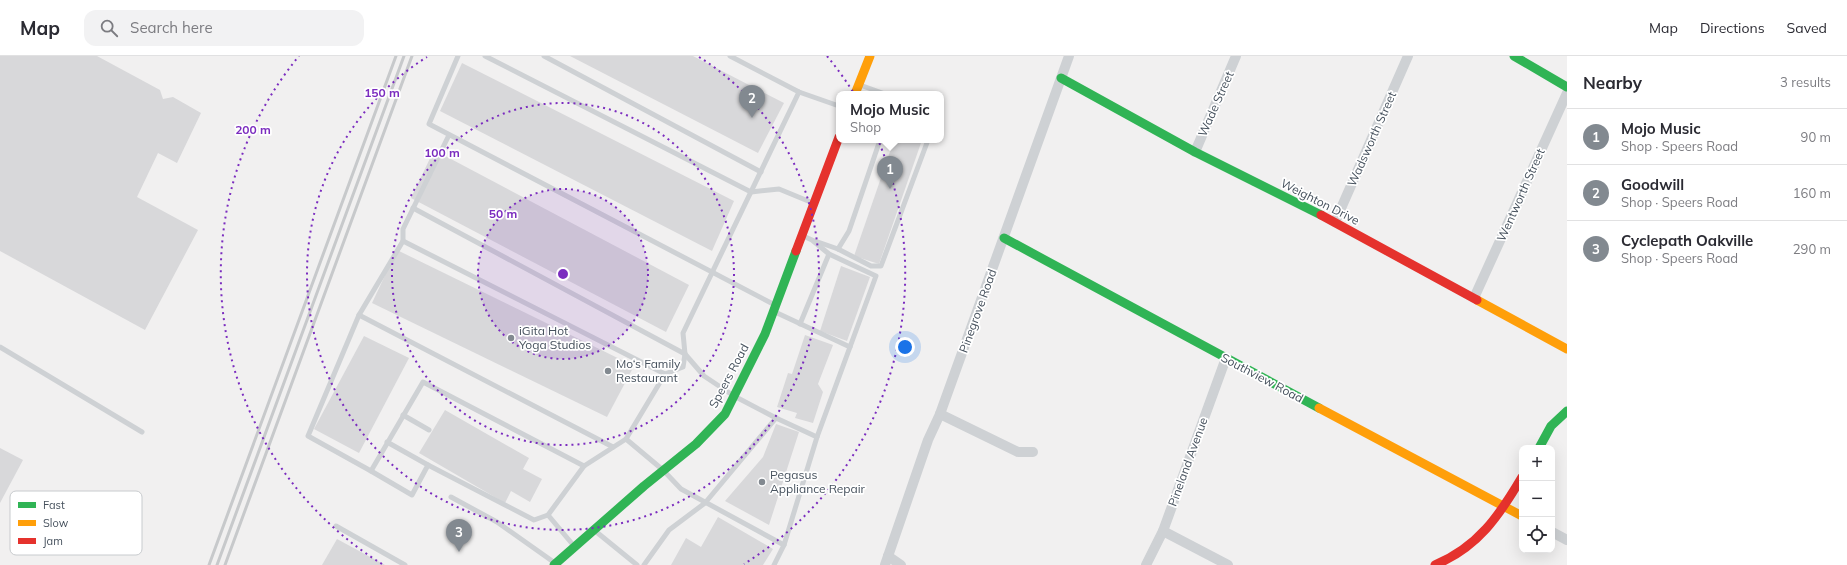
<!DOCTYPE html>
<html lang="en">
<head>
<meta charset="utf-8">
<style>
  :root { --surface:#fff; --page:#f2f2f3; --text:#2b2b33; --muted:#7c7c81; --line:#e1e1e2; --accent:#828990 }
  body { margin:0; font-family:Mulish,sans-serif; background:var(--page); color:var(--text) }
  .controls { position:absolute; right:12px; bottom:12px; display:grid; overflow:hidden; border-radius:8px; box-shadow:0 4px 16px #0002 }
  .controls button { width:36px; height:36px; display:grid; place-items:center; padding:0; border:0; border-bottom:1px solid var(--line); background:var(--surface); color:var(--text); font:20px sans-serif }
  .you { position:absolute; left:905px; top:291px; width:14px; height:14px; margin:-10px; border:3px solid #fff; border-radius:50%; background:#1a73e8; box-shadow:0 0 0 6px #1a73e833 }
  .badge { display:grid; place-items:center; width:26px; height:26px; border-radius:50%; background:var(--accent); color:#fff; font-size:13px; font-weight:700 }
  .pin { position:absolute; translate:-50% -33px; filter:drop-shadow(0 1px 2px #0008) }
  .pin::after { content:''; position:absolute; top:21px; width:14px; height:12px; background:inherit; clip-path:polygon(0 0,100% 0,50% 100%) }
  .popup { position:absolute; left:836px; top:35px; width:108px; height:52px; box-sizing:border-box; display:grid; place-content:center; border-radius:8px; background:var(--surface); filter:drop-shadow(0 1px 3px #0005); font-size:13px; white-space:nowrap; color:var(--muted) }
  .popup b { font-size:15px; color:var(--text) }
  .popup::after { content:''; position:absolute; left:50%; top:100%; margin-left:-8px; border:8px solid transparent; border-top-color:var(--surface) }
  .list { margin:0; padding:0; list-style:none }
  h2 { display:flex; justify-content:space-between; align-items:center; height:52px; margin:0; padding:0 16px; font-size:17px }
  h2 small { font-size:13px; font-weight:400; color:var(--muted) }
  .list li { display:grid; grid-template-columns:26px 1fr auto; gap:12px; align-items:center; box-sizing:border-box; height:56px; padding:0 16px; border-top:1px solid var(--line) }
  .list b { display:block; font-size:15px; white-space:nowrap }
  .list p { margin:0; font-size:13px; white-space:nowrap; color:var(--muted) }
  .list em { font-size:13px; font-style:normal; color:var(--muted) }
  .icon { flex:none; width:22px; height:22px; fill:none; stroke:currentColor; stroke-width:2; stroke-linecap:round; stroke-linejoin:round }
  .map { position:relative; flex:none; width:1567px; height:509px; overflow:hidden }
  header { display:flex; align-items:center; gap:24px; box-sizing:border-box; height:56px; padding:0 20px; background:var(--surface); border-bottom:1px solid var(--line) }
  header strong { font-size:19px }
  nav { display:flex; gap:22px; margin-inline-start:auto; font-size:14px }
  .search { width:280px; height:36px; background:var(--page); display:flex; align-items:center; gap:10px; box-sizing:border-box; padding:0 14px; border-radius:12px; color:var(--muted); font-size:15px }
  main { display:flex }
  aside { flex:1; background:var(--surface) }
  .map>svg:first-child { display:block }
</style>
</head>
<body>
<header>
<strong>Map</strong>
<div class="search"><svg class="icon" aria-label="search" viewBox="0 0 24 24"><circle cx="10" cy="10" r="6"/><path d="M15 15l6 6"/></svg>Search here</div>
<nav><a>Map</a><a>Directions</a><a>Saved</a></nav>
</header>
<main>
<div class="map">
<svg width="1567" height="509" viewBox="0 0 1567 509">
  <rect width="100%" height="100%" fill="#f1f0f0"/>
  <g fill="#d8d8da">
    <polygon points="0,0 97,0 160,34 163,43 173,41 201,57 177,107 158,97 137,141 198,174 145,274 0,195"/>
    <polygon points="570,0 693,0 784,47 758,97"/>
    <polygon points="462,7 734,145 712,195 440,55"/>
    <polygon points="894,84 922,84 879,208 854,200"/>
    <polygon points="434,94 689,229 666,276 411,142"/>
    <polygon points="397,194 634,310 607,361 372,247"/>
    <polygon points="841,210 870,221 847,285 820,275"/>
    <polygon points="805,279 833,289 818,328 823,336 813,367 795,362 797,357 777,351 788,317 792,318"/>
    <polygon points="364,280 409,302 359,397 314,373"/>
    <polygon points="445,354 529,402 523,413 542,423 530,446 511,435 505,447 419,397"/>
    <polygon points="776,368 799,376 769,469 725,445 763,401"/>
    <polygon points="0,392 23,404 0,447"/>
    <polygon points="718,461 773,493 763,509 671,509 686,482 701,491"/>
    <polygon points="337,483 385,509 322,509"/>
  </g>
  <g fill="none" stroke-linecap="round" stroke-linejoin="round">
    <g stroke="#ced1d4" stroke-width="5">
      <polyline points="458,0 429,68 775,249"/>
      <polyline points="485,0 751,136 779,133 813,147"/>
      <polyline points="544,0 761,116"/>
      <polyline points="730,0 799,36 839,50"/>
      <polyline points="860,29 885,38"/>
      <polyline points="449,79 403,173 403,185 359,259 308,380 371,415 423,326 584,410 548,459 574,490"/>
      <polyline points="413,152 685,298 683,277 799,36"/>
      <polyline points="803,180 812,184 829,198 876,220 817,381"/>
      <polyline points="403,185 665,318 683,311 685,298"/>
      <polyline points="815,185 838,193 871,210 881,210 928,84"/>
      <polyline points="838,193 849,175 880,84"/>
      <polyline points="775,256 850,291"/>
      <polyline points="359,259 613,391"/>
      <polyline points="800,268 829,198"/>
      <polyline points="0,291 142,376"/>
      <polyline points="685,298 704,320 734,340 776,362"/>
      <polyline points="665,318 626,383 663,414 681,433 784,489 774,509"/>
      <polyline points="403,359 429,374"/>
      <polyline points="428,409 534,464 548,459"/>
      <polyline points="584,410 626,383"/>
      <polyline points="371,415 412,439 428,409 387,386"/>
      <polyline points="451,441 497,466 555,507"/>
      <polyline points="336,470 405,509"/>
      <polyline points="594,474 637,509"/>
      <polyline points="644,509 669,474 705,447 776,362 817,381 784,489"/>
    </g>
    <g stroke="#ced1d4" stroke-width="10">
      <polyline points="1195,96 1236,0"/>
      <polyline points="1335,166 1408,0"/>
      <polyline points="1474,242 1567,37"/>
      <polyline points="940,358 1018,396 1033,396"/>
      <polyline points="1163,475 1228,509"/>
      <polyline points="1552,476 1567,484"/>
      <polyline points="888,500 901,509"/>
      <polyline points="885,509 928,384 940,358 1069,0"/>
      <polyline points="1146,509 1163,475 1226,302"/>
    </g>
    <g stroke="#30b455" stroke-width="9">
      <polyline points="1514,0 1567,31"/>
      <polyline points="1061,22 1195,96 1321,159"/>
      <polyline points="1004,182 1319,352"/>
      <polyline points="1539,392 1551,370 1567,355"/>
      <polyline points="554,509 644,430 696,388 725,358 765,278 796,195"/>
    </g>
    <g stroke="#ff9f0a" stroke-width="9">
      <polyline points="855,38 870,0"/>
      <polyline points="1477,244 1567,293"/>
      <polyline points="1319,352 1522,460"/>
    </g>
    <g stroke="#e5322d" stroke-width="9">
      <polyline points="1321,159 1477,244"/>
      <polyline points="796,195 839,81"/>
      <path d="M1435 509C1478 491 1499 460 1522 421"/>
    </g>
    <g stroke="#c7c9cb" stroke-width="3">
      <polyline points="209,509 396,0"/>
      <polyline points="217,509 404,0"/>
      <polyline points="225,509 412,0"/>
    </g>
  </g>
  <circle cx="563" cy="218" r="85" fill="#7b2cbf" fill-opacity=".12"/>
  <g fill="none" stroke="#7b2cbf" stroke-width="2" stroke-dasharray="2 4">
    <circle cx="563" cy="218" r="85"/>
    <circle cx="563" cy="218" r="171"/>
    <path d="M699 1A256 256 0 1 1 427 1"/>
    <path d="M382 508A342 342 0 0 1 299 0M827 0A342 342 0 0 1 744 508"/>
  </g>
  <g fill="#828990" stroke="#fff" stroke-width="1.5">
    <circle cx="511" cy="282" r="4"/>
    <circle cx="608" cy="315" r="4"/>
    <circle cx="762" cy="426" r="4"/>
  </g>
  <g text-anchor="middle" stroke-width="3.5" stroke-linejoin="round" paint-order="stroke">
    <g font-size="12" fill="#46515d" stroke="#fff">
      <text transform="translate(1216 48) rotate(-66)" y="4">Wade Street</text>
      <text transform="translate(1372 83) rotate(-66)" y="4">Wadsworth Street</text>
      <text transform="translate(1521 139) rotate(-66)" y="4">Wentworth Street</text>
      <text transform="translate(1320 146) rotate(27)" y="4">Weighton Drive</text>
      <text transform="translate(978 255) rotate(-70)" y="4">Pinegrove Road</text>
      <text transform="translate(729 320) rotate(-62)" y="4">Speers Road</text>
      <text transform="translate(1262 322) rotate(28)" y="4">Southview Road</text>
      <text transform="translate(1188 406) rotate(-70)" y="4">Pineland Avenue</text>
    </g>
    <g font-size="12" fill="#46515d" stroke="#fff" text-anchor="start">
      <text x="519" y="279">iGita Hot<tspan x="519" dy="14">Yoga Studios</tspan></text>
      <text x="616" y="312">Mo‘s Family<tspan x="616" dy="14">Restaurant</tspan></text>
      <text x="770" y="423">Pegasus<tspan x="770" dy="14">Appliance Repair</tspan></text>
    </g>
  </g>
  <rect x="10" y="435" width="132" height="64" rx="6" fill="#fff" stroke="#c8cbce" stroke-width="1"/>
  <rect x="18" y="446" width="18" height="6" fill="#30b455"/>
  <rect x="18" y="464" width="18" height="6" fill="#ff9f0a"/>
  <rect x="18" y="482" width="18" height="6" fill="#e5322d"/>
  <g font-size="11" fill="#46515d">
    <text x="43" y="453">Fast</text>
    <text x="43" y="471">Slow</text>
    <text x="43" y="489">Jam</text>
  </g>
  <circle cx="563" cy="218" r="6" fill="#7b2cbf" stroke="#fff" stroke-width="2"/>
  <g font-size="12" text-anchor="middle" font-weight="bold" fill="#7b2cbf" stroke="#fff" stroke-width="3.5" stroke-linejoin="round" paint-order="stroke">
    <text x="382" y="41">150 m</text>
    <text x="253" y="78">200 m</text>
    <text x="442" y="101">100 m</text>
    <text x="503" y="162">50 m</text>
  </g>
</svg>
<div class="controls">
<button>+</button>
<button>−</button>
<button><svg class="icon" aria-label="locate" viewBox="0 0 24 24"><circle cx="12" cy="12" r="6"/><path d="M12 2v4M12 18v4M2 12h4M18 12h4"/></svg></button>
</div>
<div class="you"></div>
<div class="pin badge" style="left:890px;top:133px">1</div>
<div class="popup"><b>Mojo Music</b>Shop</div>
<div class="pin badge" style="left:752px;top:62px">2</div>
<div class="pin badge" style="left:459px;top:496px">3</div>
</div>
<aside>
<h2>Nearby<small>3 results</small></h2>
<ul class="list">
<li><span class="badge">1</span><div><b>Mojo Music</b><p>Shop · Speers Road</p></div><em>90 m</em></li>
<li><span class="badge">2</span><div><b>Goodwill</b><p>Shop · Speers Road</p></div><em>160 m</em></li>
<li><span class="badge">3</span><div><b>Cyclepath Oakville</b><p>Shop · Speers Road</p></div><em>290 m</em></li>
</ul>
</aside>
</main>
</body>
</html>
